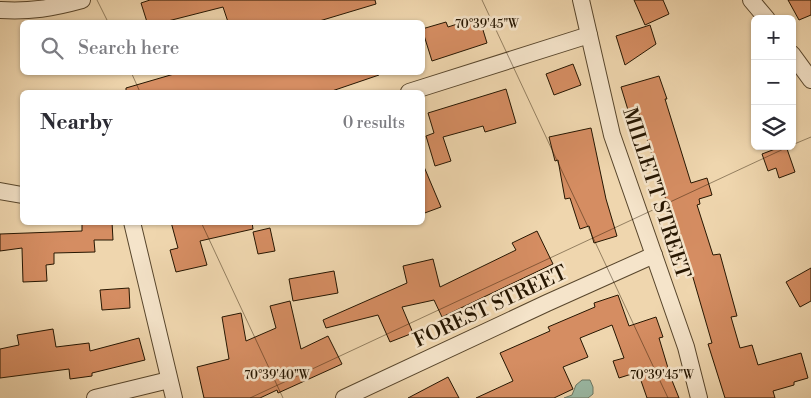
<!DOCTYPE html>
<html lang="en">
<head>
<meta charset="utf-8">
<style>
  :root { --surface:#fff; --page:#f2f2f3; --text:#2b2b33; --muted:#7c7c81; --line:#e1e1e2 }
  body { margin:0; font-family:"Libre Bodoni",serif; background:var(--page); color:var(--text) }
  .controls { position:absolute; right:15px; top:15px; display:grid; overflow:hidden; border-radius:8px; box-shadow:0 1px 4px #0004 }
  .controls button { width:45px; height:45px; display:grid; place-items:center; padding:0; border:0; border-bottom:1px solid var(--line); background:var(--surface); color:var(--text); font:25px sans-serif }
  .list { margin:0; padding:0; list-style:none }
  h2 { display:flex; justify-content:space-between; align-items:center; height:65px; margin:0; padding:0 20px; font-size:21px }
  h2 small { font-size:16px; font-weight:400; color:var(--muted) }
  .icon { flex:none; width:28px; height:28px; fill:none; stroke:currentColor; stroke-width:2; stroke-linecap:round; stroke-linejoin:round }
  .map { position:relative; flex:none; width:811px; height:398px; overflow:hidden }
  .search { position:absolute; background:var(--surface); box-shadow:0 1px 4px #0004; left:20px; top:20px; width:405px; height:55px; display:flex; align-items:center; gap:12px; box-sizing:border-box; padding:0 18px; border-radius:8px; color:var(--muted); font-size:19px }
  .panel { position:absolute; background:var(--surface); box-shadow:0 1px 4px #0004; left:20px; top:90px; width:405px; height:135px; border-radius:8px }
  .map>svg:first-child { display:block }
</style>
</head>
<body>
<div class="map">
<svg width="811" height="398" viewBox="0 0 811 398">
  <rect width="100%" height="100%" fill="#efd6ae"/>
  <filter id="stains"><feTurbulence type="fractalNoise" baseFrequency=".004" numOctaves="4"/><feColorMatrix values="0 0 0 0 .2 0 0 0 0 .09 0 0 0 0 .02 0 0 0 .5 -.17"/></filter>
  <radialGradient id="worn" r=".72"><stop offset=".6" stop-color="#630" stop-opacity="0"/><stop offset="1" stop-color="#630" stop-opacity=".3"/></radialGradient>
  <polygon fill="#9bbaa6" stroke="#6c7864" points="582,380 590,380 593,387 593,394 588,398 564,398 572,395 576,385"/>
  <g fill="#d58d62" stroke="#261601">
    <polygon points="150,0 375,0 376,4 316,22 228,22 223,7 164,22 147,22 141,3"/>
    <polygon points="634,0 663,0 669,14 645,25"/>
    <polygon points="788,0 811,0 811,15 799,20"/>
    <polygon points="479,17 487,43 432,61 422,29 446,22 448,27"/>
    <polygon points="650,25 656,44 625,65 616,36"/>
    <polygon points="573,64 581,85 554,95 546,74"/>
    <polygon points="190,72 379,72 379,75 329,92 126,92 126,88 174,74"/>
    <polygon points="659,76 667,99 665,99 691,183 707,178 712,195 699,199 700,204 697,205 713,255 720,254 737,316 731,317 740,348 752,345 758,365 801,353 808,378 794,382 794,385 773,391 775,398 725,398 708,344 712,343 683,243 681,243 672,213 670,213 637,107 628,110 621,87"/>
    <polygon points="506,89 516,123 485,132 483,126 443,137 451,161 435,166 426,136 434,133 428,113"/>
    <polygon points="591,128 606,199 617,236 594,243 589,226 580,229 570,198 565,199 558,160 555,161 549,137"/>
    <polygon points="783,146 786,146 795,172 779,178 776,168 768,171 762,154"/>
    <polygon points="422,162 441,207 422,214"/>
    <polygon points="82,222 112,222 113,240 94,240 95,252 54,253 54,264 46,265 47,281 23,282 22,248 0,251 0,234 82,231"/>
    <polygon points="171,222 252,222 253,229 200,241 207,265 176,272 170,250 178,248"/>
    <polygon points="270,228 275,251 258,254 253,232"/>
    <polygon points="537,231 553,264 442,317 434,300 402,307 413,333 390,342 378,315 326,328 323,320 407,283 403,266 433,259 440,287 516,250 512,243"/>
    <polygon points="811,268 811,301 800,307 786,282"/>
    <polygon points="334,271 338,293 293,301 289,279"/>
    <polygon points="129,288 130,308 102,310 100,290"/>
    <polygon points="618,295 629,326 656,317 663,337 659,338 671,378 679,398 647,398 638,372 619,378 613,361 624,358 612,325 580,338 588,357 563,367 573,389 554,398 476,398 513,381 500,353 550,331 548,327 595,307 594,303"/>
    <polygon points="290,301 301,349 328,336 342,364 278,393 277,390 260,398 204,398 197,367 229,359 222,317 241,313 246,341 276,328 270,306"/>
    <polygon points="53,329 56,347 89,343 90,351 139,338 145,360 92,373 92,376 70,379 69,369 0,378 0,349 19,345 17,335"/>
    <polygon points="448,377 459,398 408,398"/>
  </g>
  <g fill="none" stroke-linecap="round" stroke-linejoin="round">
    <g stroke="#58462c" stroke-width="18">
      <g id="minor">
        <polyline points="581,0 612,135 686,347 699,398"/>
        <polyline points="751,0 767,19"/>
        <path d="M0 10C30 12 53 8 82 0"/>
        <polyline points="792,54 811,80"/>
        <polyline points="409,92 589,35"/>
        <polyline points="0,191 22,195"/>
        <polyline points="132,222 174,398"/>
        <polyline points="95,398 169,380"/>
        <polyline points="344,398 547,303 654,255"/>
      </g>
    </g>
    <use href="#minor" stroke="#f5e4ca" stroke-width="16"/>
  </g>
  <path fill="none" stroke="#261601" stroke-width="1" stroke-opacity="0.45" d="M97 0 108 22M482 0 668 398M131 72 140 92M792 145 811 137M201 222 283 398M250 398 790 146"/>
  <g text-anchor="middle" stroke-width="5" stroke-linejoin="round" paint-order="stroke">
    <g font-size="20" fill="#261601" stroke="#f5e4ca">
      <text transform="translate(657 193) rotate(72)" y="7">MILLETT STREET</text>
      <text transform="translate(490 306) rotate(-25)" y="7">FOREST STREET</text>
    </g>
  </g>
  <g font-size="12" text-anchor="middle" fill="#261601" stroke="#f5e4ca" stroke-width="5" stroke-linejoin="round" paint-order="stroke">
    <text x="487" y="28">70°39'45"W</text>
    <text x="277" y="379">70°39'40"W</text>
    <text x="662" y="379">70°39'45"W</text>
  </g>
  <rect width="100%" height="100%" filter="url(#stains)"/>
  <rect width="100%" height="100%" fill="url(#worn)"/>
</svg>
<div class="controls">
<button>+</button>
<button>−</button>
<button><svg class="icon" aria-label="layers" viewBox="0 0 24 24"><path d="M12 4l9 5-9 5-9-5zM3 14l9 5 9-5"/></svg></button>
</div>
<div class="search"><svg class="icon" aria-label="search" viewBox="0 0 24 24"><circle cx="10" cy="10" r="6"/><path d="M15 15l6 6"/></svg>Search here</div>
<section class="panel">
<h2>Nearby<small>0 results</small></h2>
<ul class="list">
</ul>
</section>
</div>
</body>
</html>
